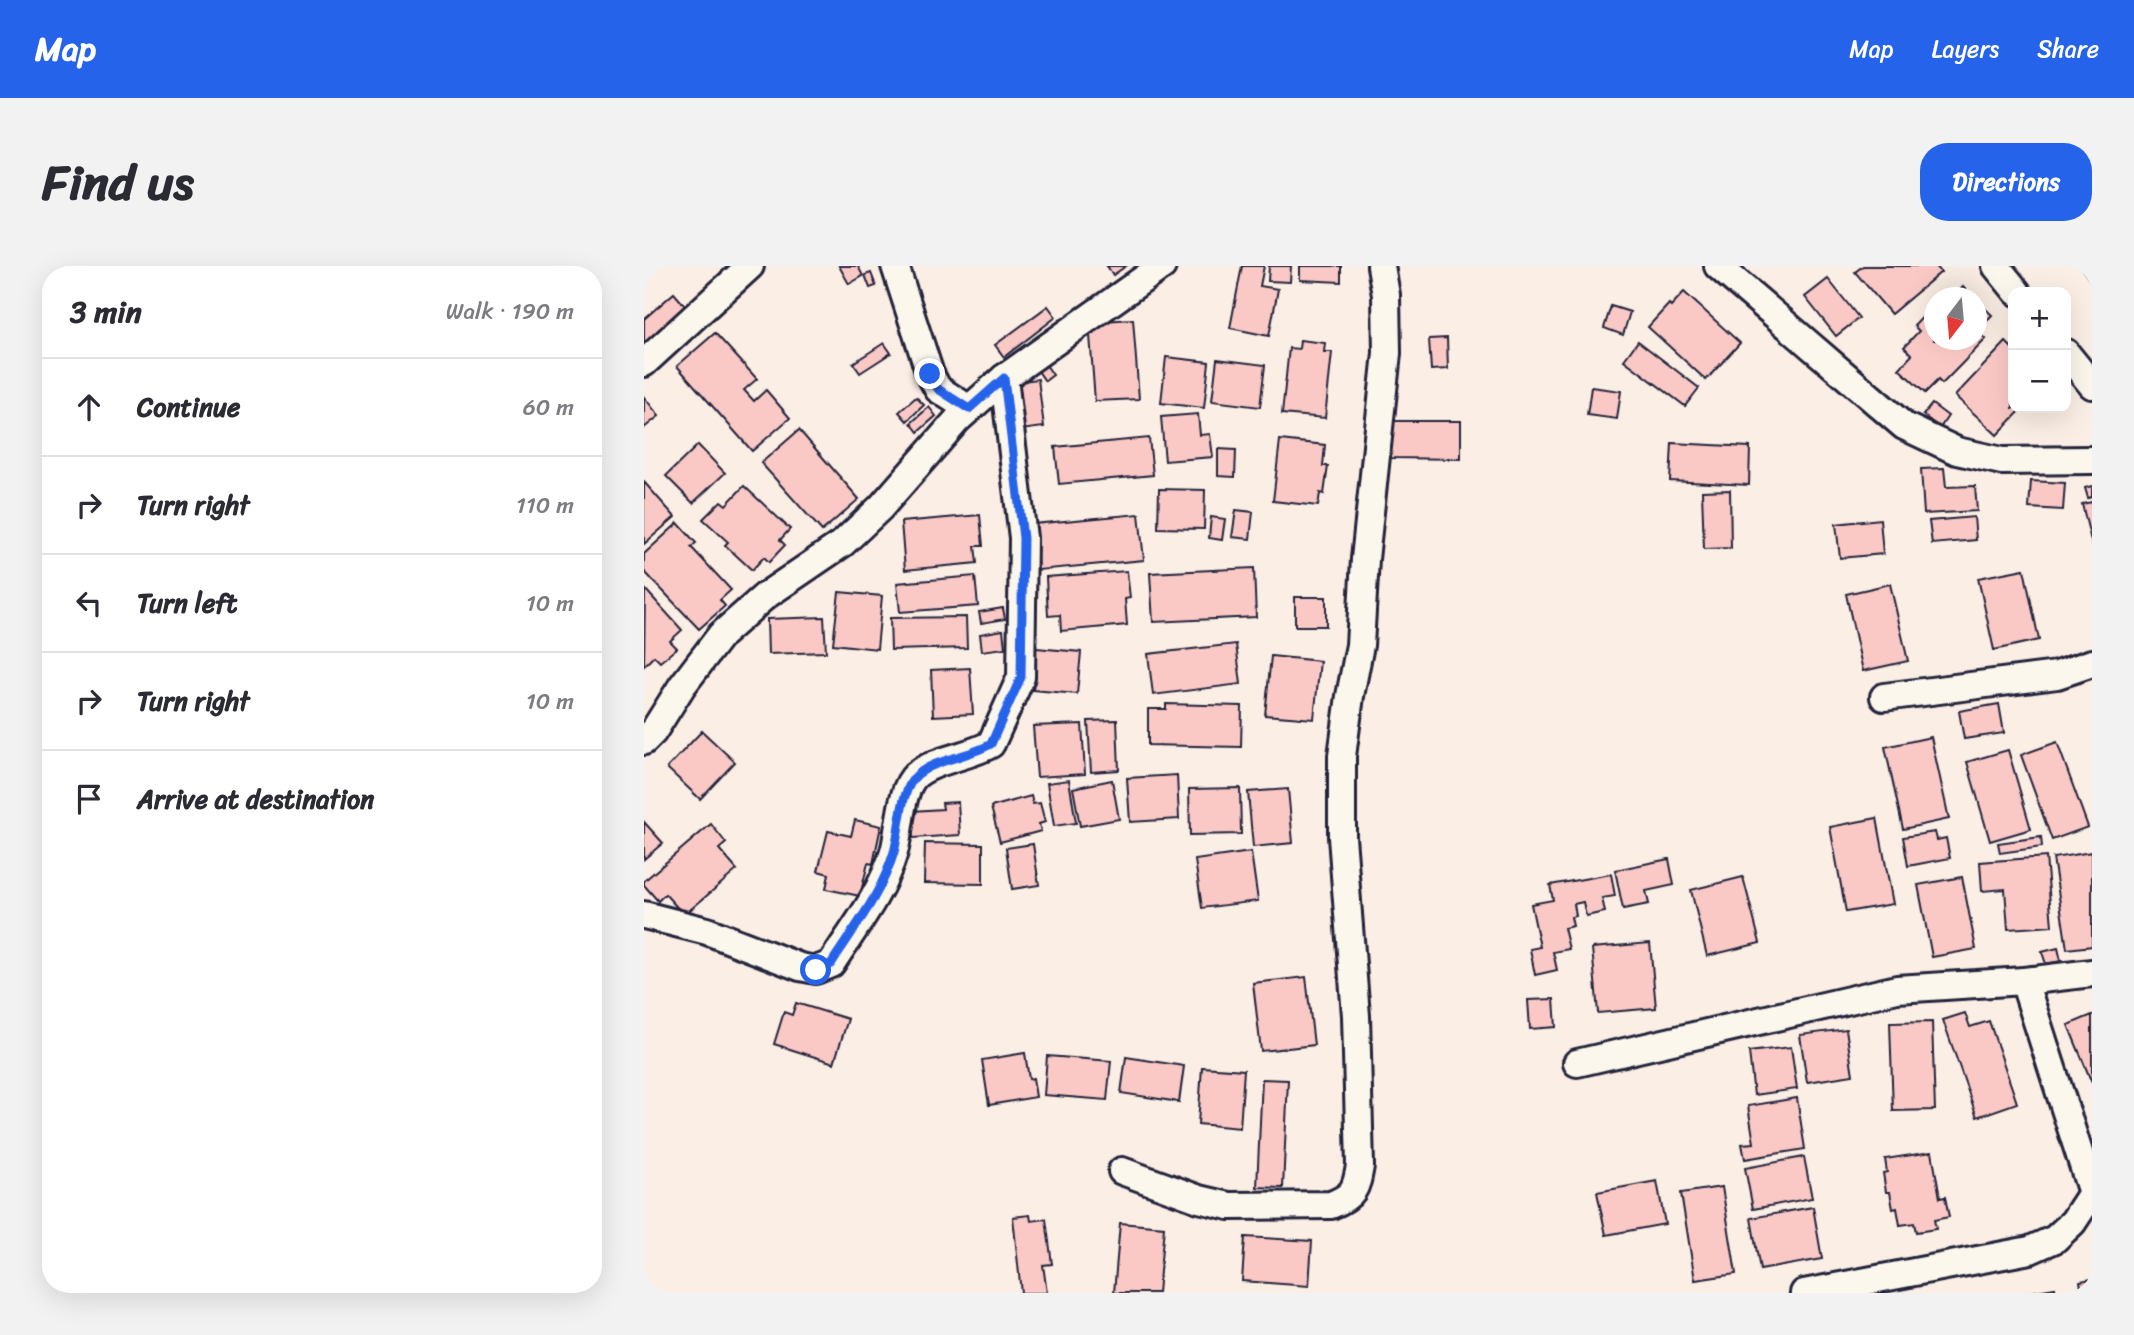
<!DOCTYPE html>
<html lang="en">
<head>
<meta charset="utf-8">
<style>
  :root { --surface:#fff; --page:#f2f2f3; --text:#2b2b33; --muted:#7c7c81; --line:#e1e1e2; --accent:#2563eb }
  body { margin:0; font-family:Sriracha,sans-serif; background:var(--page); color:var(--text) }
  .controls { position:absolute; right:21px; top:21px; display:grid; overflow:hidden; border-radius:14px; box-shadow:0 7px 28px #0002 }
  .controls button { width:63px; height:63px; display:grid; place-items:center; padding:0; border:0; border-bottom:2px solid var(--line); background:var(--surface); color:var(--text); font:35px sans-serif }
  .compass { position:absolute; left:1280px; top:21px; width:63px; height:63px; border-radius:50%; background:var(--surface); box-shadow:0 7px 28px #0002; rotate:196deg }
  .stop { position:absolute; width:21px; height:21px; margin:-16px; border:5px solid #2563eb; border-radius:50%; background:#fff }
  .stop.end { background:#2563eb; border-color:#fff; box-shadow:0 2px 7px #0008 }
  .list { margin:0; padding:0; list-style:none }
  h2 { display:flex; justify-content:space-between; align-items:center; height:91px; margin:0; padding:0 28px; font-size:30px }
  h2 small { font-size:23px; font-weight:400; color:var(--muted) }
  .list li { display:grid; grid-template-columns:46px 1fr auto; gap:21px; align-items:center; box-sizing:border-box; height:98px; padding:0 28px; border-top:2px solid var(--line) }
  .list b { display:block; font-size:26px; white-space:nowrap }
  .list em { font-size:23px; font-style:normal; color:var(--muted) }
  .icon { flex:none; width:38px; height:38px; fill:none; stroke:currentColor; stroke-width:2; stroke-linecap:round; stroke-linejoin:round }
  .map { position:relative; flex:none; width:1448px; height:1027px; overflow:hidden; border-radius:28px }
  header { display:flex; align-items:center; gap:42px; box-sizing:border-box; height:98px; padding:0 35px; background:var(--accent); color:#fff }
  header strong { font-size:33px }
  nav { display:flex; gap:38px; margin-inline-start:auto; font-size:24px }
  .intro { display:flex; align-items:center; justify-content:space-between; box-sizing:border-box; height:168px; padding:0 42px }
  h1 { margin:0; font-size:49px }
  .button { padding:18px 32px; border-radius:28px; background:var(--accent); color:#fff; font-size:24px; font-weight:700 }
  main { display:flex; gap:42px; padding:0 42px }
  aside { flex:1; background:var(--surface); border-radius:28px; box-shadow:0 7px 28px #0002 }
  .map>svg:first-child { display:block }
</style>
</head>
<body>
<header>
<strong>Map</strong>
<nav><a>Map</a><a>Layers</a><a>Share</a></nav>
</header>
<div class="intro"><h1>Find us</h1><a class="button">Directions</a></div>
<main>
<aside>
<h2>3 min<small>Walk · 190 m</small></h2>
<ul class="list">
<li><svg class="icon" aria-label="ahead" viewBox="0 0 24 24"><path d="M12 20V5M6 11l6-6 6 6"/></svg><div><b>Continue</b></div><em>60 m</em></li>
<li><svg class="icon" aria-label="right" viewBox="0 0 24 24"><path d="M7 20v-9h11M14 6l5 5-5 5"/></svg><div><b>Turn right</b></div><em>110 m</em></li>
<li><svg class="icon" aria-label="left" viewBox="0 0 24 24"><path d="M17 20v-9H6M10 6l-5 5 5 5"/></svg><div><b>Turn left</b></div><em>10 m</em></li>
<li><svg class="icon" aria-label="right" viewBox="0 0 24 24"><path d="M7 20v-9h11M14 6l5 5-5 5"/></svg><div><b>Turn right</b></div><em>10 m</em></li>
<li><svg class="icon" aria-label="arrive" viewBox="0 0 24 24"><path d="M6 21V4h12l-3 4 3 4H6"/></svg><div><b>Arrive at destination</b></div></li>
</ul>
</aside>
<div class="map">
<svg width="1448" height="1027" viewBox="0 0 1448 1027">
  <rect width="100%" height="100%" fill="#fbeee4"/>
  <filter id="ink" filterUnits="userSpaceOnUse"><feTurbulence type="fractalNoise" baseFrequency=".0143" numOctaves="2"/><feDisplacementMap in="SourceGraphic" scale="14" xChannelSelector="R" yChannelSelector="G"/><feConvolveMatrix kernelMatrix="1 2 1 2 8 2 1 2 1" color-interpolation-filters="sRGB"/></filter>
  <g filter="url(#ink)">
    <g fill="#fac9c6" stroke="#22223b" stroke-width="2">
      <polygon points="195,0 214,0 219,10 205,18"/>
      <polygon points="463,0 482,0 469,9"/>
      <polygon points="598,0 620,0 616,20 634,23 625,70 586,62"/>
      <polygon points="625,0 647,0 646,16 624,15"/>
      <polygon points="656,0 697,0 697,16 656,14"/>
      <polygon points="1219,0 1292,0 1297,6 1247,48 1211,6"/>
      <polygon points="1436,0 1448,0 1448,17"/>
      <polygon points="227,7 232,20 226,22 221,9"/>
      <polygon points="1184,13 1215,52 1192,70 1161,31"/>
      <polygon points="1319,21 1330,32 1308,32"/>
      <polygon points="1040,26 1096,77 1062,114 1004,61 1025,38 1027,40"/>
      <polygon points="30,27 43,42 0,80 0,53"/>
      <polygon points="1332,34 1348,49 1333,65 1342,73 1298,118 1294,114 1281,127 1255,103 1268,89 1260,81 1275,65 1270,60 1290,39 1290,74 1332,74"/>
      <polygon points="404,40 412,51 360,91 351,79"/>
      <polygon points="967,40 986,46 979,69 960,62"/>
      <polygon points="489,53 495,133 451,135 445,56"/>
      <polygon points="71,67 113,113 100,124 110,135 122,124 146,152 108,185 33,100"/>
      <polygon points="803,72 804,103 787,104 785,73"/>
      <polygon points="656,74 681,77 680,86 688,86 681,152 638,148 645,82 655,83"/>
      <polygon points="994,75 1055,122 1041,140 980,94"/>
      <polygon points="1362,76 1369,83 1369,142 1379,142 1353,169 1311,130"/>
      <polygon points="240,77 247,87 216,107 209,97"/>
      <polygon points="522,91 565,96 560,142 517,137"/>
      <polygon points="573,93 621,99 616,141 568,135"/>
      <polygon points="400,96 409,109 401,115 392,102"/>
      <polygon points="394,113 400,161 377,164 370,116"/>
      <polygon points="947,121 977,125 973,153 943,149"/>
      <polygon points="0,131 15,150 0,162"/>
      <polygon points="272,131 280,139 263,155 255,146"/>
      <polygon points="1288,138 1304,150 1296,162 1279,149"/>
      <polygon points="285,141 292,150 274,166 267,157"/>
      <polygon points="554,148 556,169 566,168 569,191 521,195 517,151"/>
      <polygon points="747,155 817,155 817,193 747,192"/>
      <polygon points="155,164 215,233 178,265 117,197"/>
      <polygon points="505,172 509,209 415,218 411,181"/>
      <polygon points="636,174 681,179 679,200 684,200 680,228 676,227 674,240 629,235"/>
      <polygon points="1028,177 1106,181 1105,219 1026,215"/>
      <polygon points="54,179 81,207 49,237 22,210"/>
      <polygon points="574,183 592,184 591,211 574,210"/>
      <polygon points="1300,202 1302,221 1331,220 1333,245 1280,248 1277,203"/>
      <polygon points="1387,215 1421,217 1419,244 1385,242"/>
      <polygon points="0,216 31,251 0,278"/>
      <polygon points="100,220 146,263 136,274 141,279 125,296 120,291 108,304 81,279 84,276 59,253 77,235 82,239"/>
      <polygon points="1448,220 1448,231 1444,232 1441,222"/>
      <polygon points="515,223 561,224 560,263 514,262"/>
      <polygon points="1086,224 1087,282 1060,283 1058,225"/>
      <polygon points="1448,236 1448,279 1438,238"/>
      <polygon points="592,244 609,246 606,273 588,271"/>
      <polygon points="495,248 500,294 394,304 393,292 389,292 389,258"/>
      <polygon points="336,249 339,280 331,280 333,297 261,304 257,256"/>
      <polygon points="567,251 581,253 578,274 565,272"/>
      <polygon points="1330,251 1332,274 1288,278 1285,255"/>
      <polygon points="1236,253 1239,288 1196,292 1192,258"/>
      <polygon points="34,257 52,277 47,281 87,324 76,334 81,340 55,363 0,305 0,288"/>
      <polygon points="610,302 612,351 509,356 506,307"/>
      <polygon points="1380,303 1395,374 1350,384 1334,312"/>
      <polygon points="483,305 486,332 481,333 483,359 417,365 416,349 404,350 402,311"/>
      <polygon points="331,310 334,340 256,346 253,317"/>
      <polygon points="1246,318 1264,395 1219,405 1202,328"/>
      <polygon points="1,323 38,364 26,375 33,382 16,396 10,390 0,400"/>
      <polygon points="195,326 238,330 233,383 189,378"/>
      <rect x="651" y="331" width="31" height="29"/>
      <polygon points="359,342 361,353 337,357 335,346"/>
      <polygon points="180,351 182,386 124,388 123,353"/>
      <polygon points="322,351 323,382 247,384 246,352"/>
      <polygon points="359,364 361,382 338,385 336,368"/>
      <polygon points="592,378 597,418 509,429 504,388"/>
      <polygon points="392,382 437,386 433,428 389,424"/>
      <polygon points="627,390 676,395 670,453 621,449"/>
      <polygon points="326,402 329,448 289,450 287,404"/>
      <polygon points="522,438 598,440 597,481 504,479 504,443 522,443"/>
      <polygon points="1355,438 1360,467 1320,473 1315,445"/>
      <polygon points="473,454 475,504 447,506 444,455"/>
      <polygon points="438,458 441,508 393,511 389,460"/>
      <polygon points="58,465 91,496 56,533 23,502"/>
      <polygon points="1287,471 1305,553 1259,563 1241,481"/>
      <polygon points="1413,476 1444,561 1408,574 1377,489"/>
      <polygon points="1364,484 1387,563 1346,575 1323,496"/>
      <polygon points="533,509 535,553 486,556 483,512"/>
      <polygon points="425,514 432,557 410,560 403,517"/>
      <polygon points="468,514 475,553 436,560 429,522"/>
      <polygon points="596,522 597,568 546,569 545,523"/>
      <polygon points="644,523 649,577 609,581 604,526"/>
      <polygon points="387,530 389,538 396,537 401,556 395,558 397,565 356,576 347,541"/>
      <polygon points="314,536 316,569 269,572 268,545 299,543 298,537"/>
      <polygon points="1233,552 1249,638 1202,646 1186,561"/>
      <polygon points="211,554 237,560 229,598 224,597 216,630 182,623 185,608 174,605 184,565 207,570"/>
      <polygon points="0,556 19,577 0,593"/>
      <polygon points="67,558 82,577 75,583 93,604 40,649 21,628 14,635 0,619 0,615"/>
      <polygon points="1291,566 1293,574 1302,572 1306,592 1264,600 1259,571"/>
      <polygon points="1397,571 1398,581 1356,587 1354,577"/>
      <polygon points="281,577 339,578 339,618 280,617"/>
      <polygon points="389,578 395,619 368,623 362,582"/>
      <polygon points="607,586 614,635 558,642 551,594"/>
      <polygon points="1448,586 1448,680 1423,683 1409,592"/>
      <polygon points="1402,591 1408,660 1364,663 1361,623 1338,625 1336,596"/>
      <polygon points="1025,593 1030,619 1002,625 1005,638 979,643 971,604"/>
      <polygon points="967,608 971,630 958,632 961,646 942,650 939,636 930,638 932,650 927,651 929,660 920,662 925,683 909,686 913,704 891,709 886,683 896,681 887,638 909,634 906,619"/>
      <polygon points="1099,611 1116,677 1063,690 1047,624"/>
      <polygon points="1318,611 1332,683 1288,691 1274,619"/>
      <polygon points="1006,677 1012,742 954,747 948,682"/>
      <polygon points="1414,682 1417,695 1402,698 1398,686"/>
      <polygon points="662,711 670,779 617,785 609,717"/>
      <polygon points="910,733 912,761 886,763 884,734"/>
      <polygon points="152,737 204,753 190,797 130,778 140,746 148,749"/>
      <polygon points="1321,747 1326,761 1345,755 1373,837 1333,851 1299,754"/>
      <polygon points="1448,749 1448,817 1424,759"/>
      <polygon points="1288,756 1291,844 1249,845 1246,757"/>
      <polygon points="1202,763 1209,809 1163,816 1156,769"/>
      <polygon points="1147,781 1153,823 1110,829 1105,786"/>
      <polygon points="381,787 385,813 389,812 392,831 345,839 338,794"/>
      <polygon points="403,790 467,795 463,834 400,829"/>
      <polygon points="482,791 540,800 535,836 477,827"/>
      <polygon points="558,801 600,804 596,862 554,858"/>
      <polygon points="618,813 644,814 639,922 613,921"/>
      <polygon points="1153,832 1161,883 1101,893 1098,878 1110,877 1104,840"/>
      <polygon points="1288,886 1296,932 1301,931 1305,951 1290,954 1292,963 1272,966 1270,957 1256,959 1253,942 1249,943 1246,926 1242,926 1239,907 1243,906 1241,893"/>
      <polygon points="1160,891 1168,932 1109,943 1101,902"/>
      <polygon points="1013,915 1021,958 962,969 953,926"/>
      <polygon points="1078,921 1092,1008 1051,1014 1037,927"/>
      <polygon points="1169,941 1178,993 1116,1004 1107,952"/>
      <polygon points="386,949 387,955 402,953 408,998 399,999 403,1027 377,1027 369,951"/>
      <polygon points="476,957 520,961 514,1027 470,1027"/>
      <polygon points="601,971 668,975 665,1020 598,1015"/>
      <polygon points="1448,1013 1448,1027 1438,1027 1436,1015"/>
      <polygon points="1411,1022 1412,1027 1381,1027"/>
    </g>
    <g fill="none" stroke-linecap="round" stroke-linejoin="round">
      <g stroke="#22223b" stroke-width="32">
        <g id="minor">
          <polyline points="251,0 286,108 294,123 325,143"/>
          <polyline points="1074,0 1260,160 1313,185 1358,195 1448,194"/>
          <polyline points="1352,0 1373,26"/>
          <polyline points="1422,87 1448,119"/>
          <polyline points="0,97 106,0"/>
          <polyline points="1240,431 1413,409 1448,397"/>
          <polyline points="0,475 9,466 38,420 77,369 121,330 199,277 237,241 314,153 360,112 518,0"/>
          <path d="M0 649 63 665 156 701 172 704 187 698C210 662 238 627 250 586 256 565 256 523 272 509 291 493 325 491 347 478L377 411 379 272 360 112"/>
          <polyline points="1380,715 1448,927"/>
          <polyline points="933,797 1253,723 1380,715 1448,707"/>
          <path d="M478 905 555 933 585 940 687 939C710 930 712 923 716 900L712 750 698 571V490L706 430 716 379 721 293 743 87 742 29 737 0"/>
          <polyline points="1160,1027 1386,984 1411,973 1429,956 1448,927"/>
        </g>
      </g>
      <use href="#minor" stroke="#fbf7ec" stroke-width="26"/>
    </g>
  </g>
  <g fill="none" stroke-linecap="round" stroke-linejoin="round" filter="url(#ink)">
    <path stroke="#2563eb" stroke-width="9" d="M172 704 187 698C210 662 238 627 250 586 256 565 256 523 273 509 291 493 325 491 347 478L377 411 379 272 360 112 325 143 294 123 286 108"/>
  </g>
</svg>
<div class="controls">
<button>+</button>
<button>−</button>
</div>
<svg class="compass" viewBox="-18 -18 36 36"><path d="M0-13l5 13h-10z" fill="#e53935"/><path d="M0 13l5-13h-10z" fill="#7c7c81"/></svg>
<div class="stop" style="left:172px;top:704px"></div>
<div class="stop end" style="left:286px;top:108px"></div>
</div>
</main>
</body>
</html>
